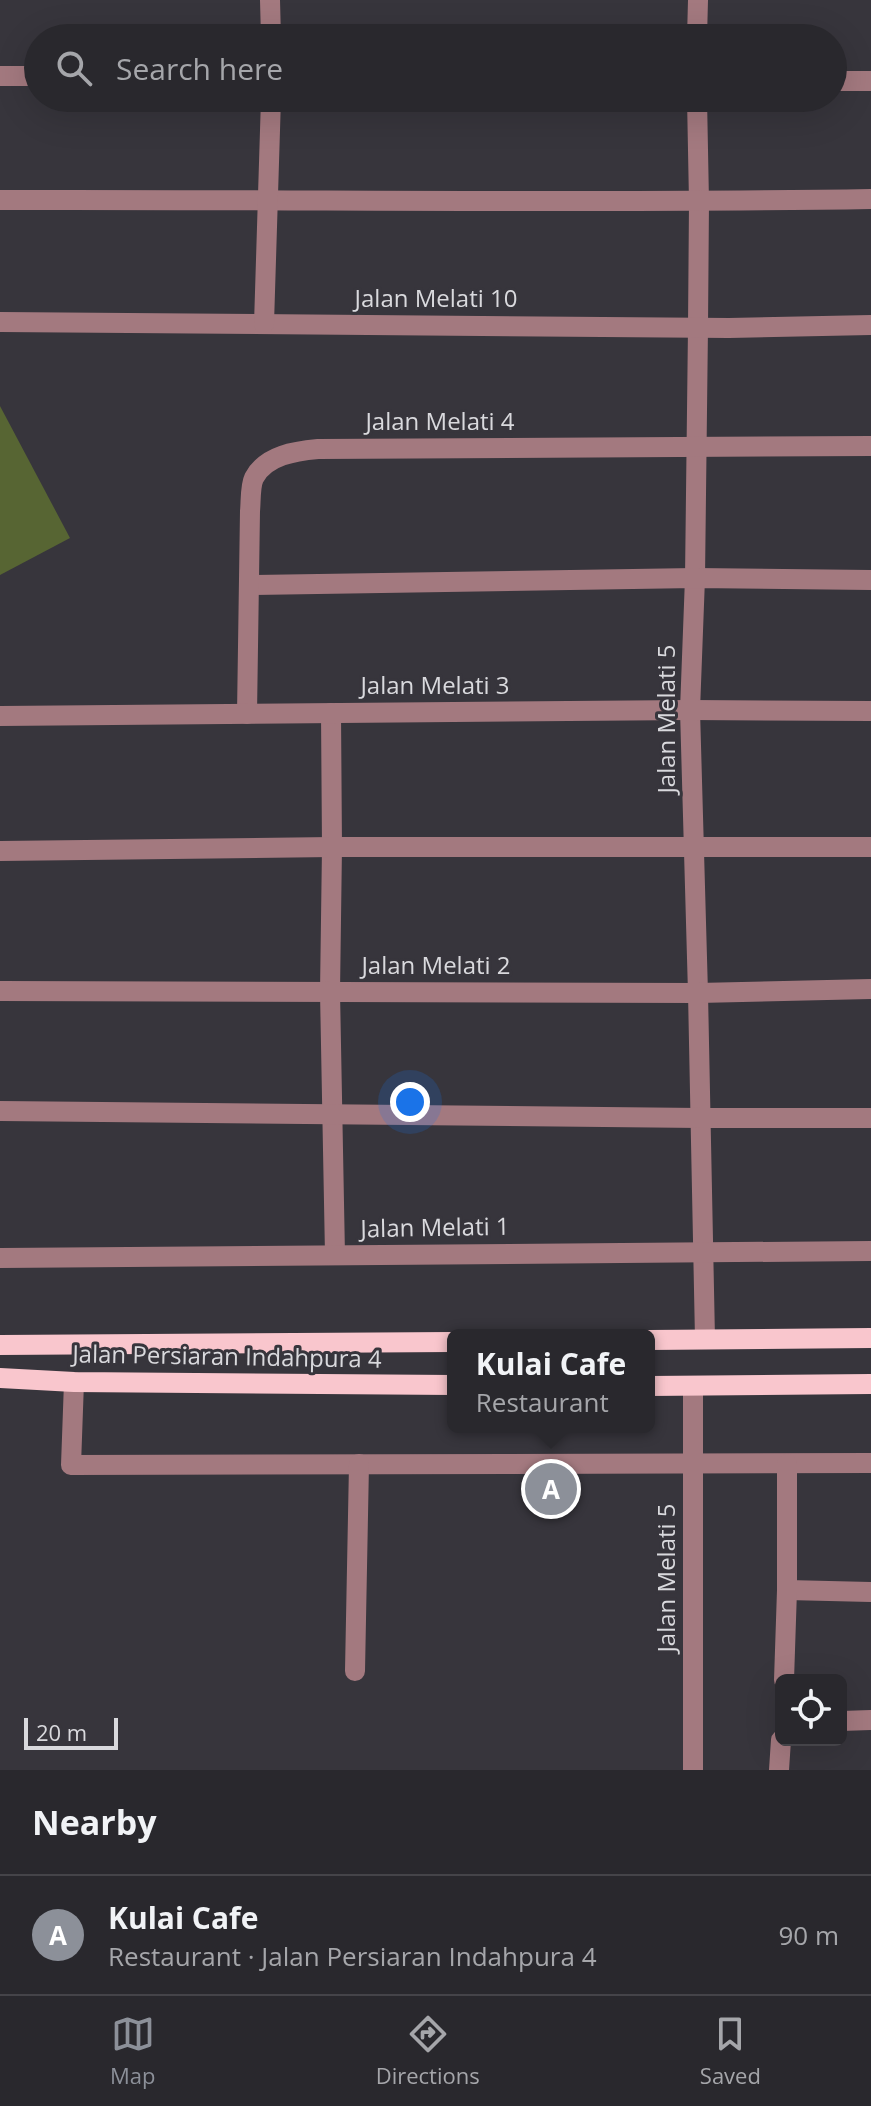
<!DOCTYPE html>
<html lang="en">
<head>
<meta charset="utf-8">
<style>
  :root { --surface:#29282d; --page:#313035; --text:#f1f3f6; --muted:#a5a6aa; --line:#454449; --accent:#8c9099 }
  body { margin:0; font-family:"Open Sans",sans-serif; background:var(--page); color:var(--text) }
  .controls { position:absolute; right:24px; bottom:24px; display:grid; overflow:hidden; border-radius:12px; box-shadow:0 8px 32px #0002 }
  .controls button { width:72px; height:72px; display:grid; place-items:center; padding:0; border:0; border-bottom:2px solid var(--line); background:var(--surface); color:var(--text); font:40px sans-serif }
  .scale { position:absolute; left:24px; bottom:20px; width:94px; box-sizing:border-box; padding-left:8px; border:4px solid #d9d9dd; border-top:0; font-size:22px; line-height:28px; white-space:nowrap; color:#d9d9dd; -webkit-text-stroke:6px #37353c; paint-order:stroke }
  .you { position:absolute; left:410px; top:1102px; width:28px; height:28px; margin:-20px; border:6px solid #fff; border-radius:50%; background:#1a73e8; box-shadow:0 0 0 12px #1a73e833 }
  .badge { display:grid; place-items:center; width:52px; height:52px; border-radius:50%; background:var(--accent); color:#fff; font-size:26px; font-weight:700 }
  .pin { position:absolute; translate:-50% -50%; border:4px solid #fff; box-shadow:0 2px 8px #0006 }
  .popup { position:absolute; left:447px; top:1329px; width:208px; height:104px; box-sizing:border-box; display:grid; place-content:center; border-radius:12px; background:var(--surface); filter:drop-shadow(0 2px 6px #0005); font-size:26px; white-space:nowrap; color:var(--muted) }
  .popup b { font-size:30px; color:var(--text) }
  .popup::after { content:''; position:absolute; left:50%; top:100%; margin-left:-16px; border:16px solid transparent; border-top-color:var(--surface) }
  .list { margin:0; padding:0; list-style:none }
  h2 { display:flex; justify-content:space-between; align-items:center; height:104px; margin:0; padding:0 32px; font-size:34px }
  h2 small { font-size:26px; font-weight:400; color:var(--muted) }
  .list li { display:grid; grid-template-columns:52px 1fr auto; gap:24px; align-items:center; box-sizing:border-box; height:120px; padding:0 32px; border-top:2px solid var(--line) }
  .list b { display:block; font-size:30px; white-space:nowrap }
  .list p { margin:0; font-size:26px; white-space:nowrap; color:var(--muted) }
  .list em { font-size:26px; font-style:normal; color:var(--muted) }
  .icon { flex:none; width:44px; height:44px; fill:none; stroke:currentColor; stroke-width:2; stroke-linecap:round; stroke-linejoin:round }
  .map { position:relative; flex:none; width:871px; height:1770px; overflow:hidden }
  .search { position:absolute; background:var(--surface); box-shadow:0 8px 32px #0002; left:24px; right:24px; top:24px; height:88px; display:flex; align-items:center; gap:20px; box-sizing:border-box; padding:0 28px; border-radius:44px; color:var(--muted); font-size:30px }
  .sheet { height:224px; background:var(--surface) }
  nav { display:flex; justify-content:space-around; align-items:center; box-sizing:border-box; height:112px; border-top:2px solid var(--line); background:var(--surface); font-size:22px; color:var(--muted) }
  nav a { display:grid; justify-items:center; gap:4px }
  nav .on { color:var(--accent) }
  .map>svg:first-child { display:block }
</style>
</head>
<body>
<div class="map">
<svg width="871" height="1770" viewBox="0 0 871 1770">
  <rect width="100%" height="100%" fill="#37353c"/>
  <polygon fill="#576533" points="0,406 70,538 0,575"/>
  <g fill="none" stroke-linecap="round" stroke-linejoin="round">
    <g stroke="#a3797f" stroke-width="20">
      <polyline points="270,0 271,38"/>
      <polyline points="697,38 698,0"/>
      <polyline points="0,76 38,76"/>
      <polyline points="833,81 871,81"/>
      <polyline points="697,98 699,202 698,327 695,578 690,710 698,993 705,1339"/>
      <path d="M0 200C290 199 581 204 871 199"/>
      <polyline points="0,322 729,328 871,325"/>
      <polyline points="264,324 271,98"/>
      <polyline points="249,585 695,578 871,580"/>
      <polyline points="331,713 332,847 330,992 335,1255"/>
      <path d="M247 714 250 511C251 502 250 486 254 478 266 455 296 451 318 449L871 446"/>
      <polyline points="0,716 690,710 871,711"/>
      <polyline points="0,851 332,847 871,847"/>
      <polyline points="0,991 698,993 871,989"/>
      <polyline points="0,1111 700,1118 871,1118"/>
      <polyline points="0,1258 871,1251"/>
      <polyline points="74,1382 71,1465 871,1463"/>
      <polyline points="787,1590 871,1592"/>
      <polyline points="355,1671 359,1464"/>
      <polyline points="784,1680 787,1590 787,1464"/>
      <polyline points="841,1721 871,1720"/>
      <polyline points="693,1770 693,1386"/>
      <polyline points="779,1770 781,1740"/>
    </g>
    <g stroke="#f9c6cd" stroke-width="20">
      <polyline points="649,1340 871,1338"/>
      <polyline points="0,1345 453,1342"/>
      <polyline points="0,1378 74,1382 453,1385"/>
      <polyline points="649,1386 871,1384"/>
    </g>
  </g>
  <g text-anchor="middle" stroke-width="6" stroke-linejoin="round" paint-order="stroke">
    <g font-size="24" fill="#d9d9dd" stroke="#37353c">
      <text x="436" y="307">Jalan Melati 10</text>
      <text x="440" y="430">Jalan Melati 4</text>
      <text x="435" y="694">Jalan Melati 3</text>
      <text transform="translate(667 719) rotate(-90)" y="8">Jalan Melati 5</text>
      <text x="436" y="974">Jalan Melati 2</text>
      <text transform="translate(435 1228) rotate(-1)" y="8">Jalan Melati 1</text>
      <text transform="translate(227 1357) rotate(1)" y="8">Jalan Persiaran Indahpura 4</text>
      <text transform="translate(667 1578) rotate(-90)" y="8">Jalan Melati 5</text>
    </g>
  </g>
</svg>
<div class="controls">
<button><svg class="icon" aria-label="locate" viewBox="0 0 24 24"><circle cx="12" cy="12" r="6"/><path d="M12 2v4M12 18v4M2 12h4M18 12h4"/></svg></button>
</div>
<div class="scale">20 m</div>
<div class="you"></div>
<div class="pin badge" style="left:551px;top:1489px">A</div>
<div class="popup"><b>Kulai Cafe</b>Restaurant</div>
<div class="search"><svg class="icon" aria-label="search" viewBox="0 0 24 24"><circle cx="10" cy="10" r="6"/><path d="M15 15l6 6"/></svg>Search here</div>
</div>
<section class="sheet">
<h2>Nearby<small></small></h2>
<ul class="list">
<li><span class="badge">A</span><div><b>Kulai Cafe</b><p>Restaurant · Jalan Persiaran Indahpura 4</p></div><em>90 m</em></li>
</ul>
</section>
<nav>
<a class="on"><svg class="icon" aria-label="map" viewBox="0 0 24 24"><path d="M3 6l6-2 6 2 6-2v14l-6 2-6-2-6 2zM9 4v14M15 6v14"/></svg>Map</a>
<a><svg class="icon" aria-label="directions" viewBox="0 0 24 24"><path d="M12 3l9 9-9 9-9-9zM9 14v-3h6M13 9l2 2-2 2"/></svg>Directions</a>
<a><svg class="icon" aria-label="saved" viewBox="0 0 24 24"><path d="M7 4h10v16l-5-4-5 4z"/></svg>Saved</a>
</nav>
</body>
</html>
